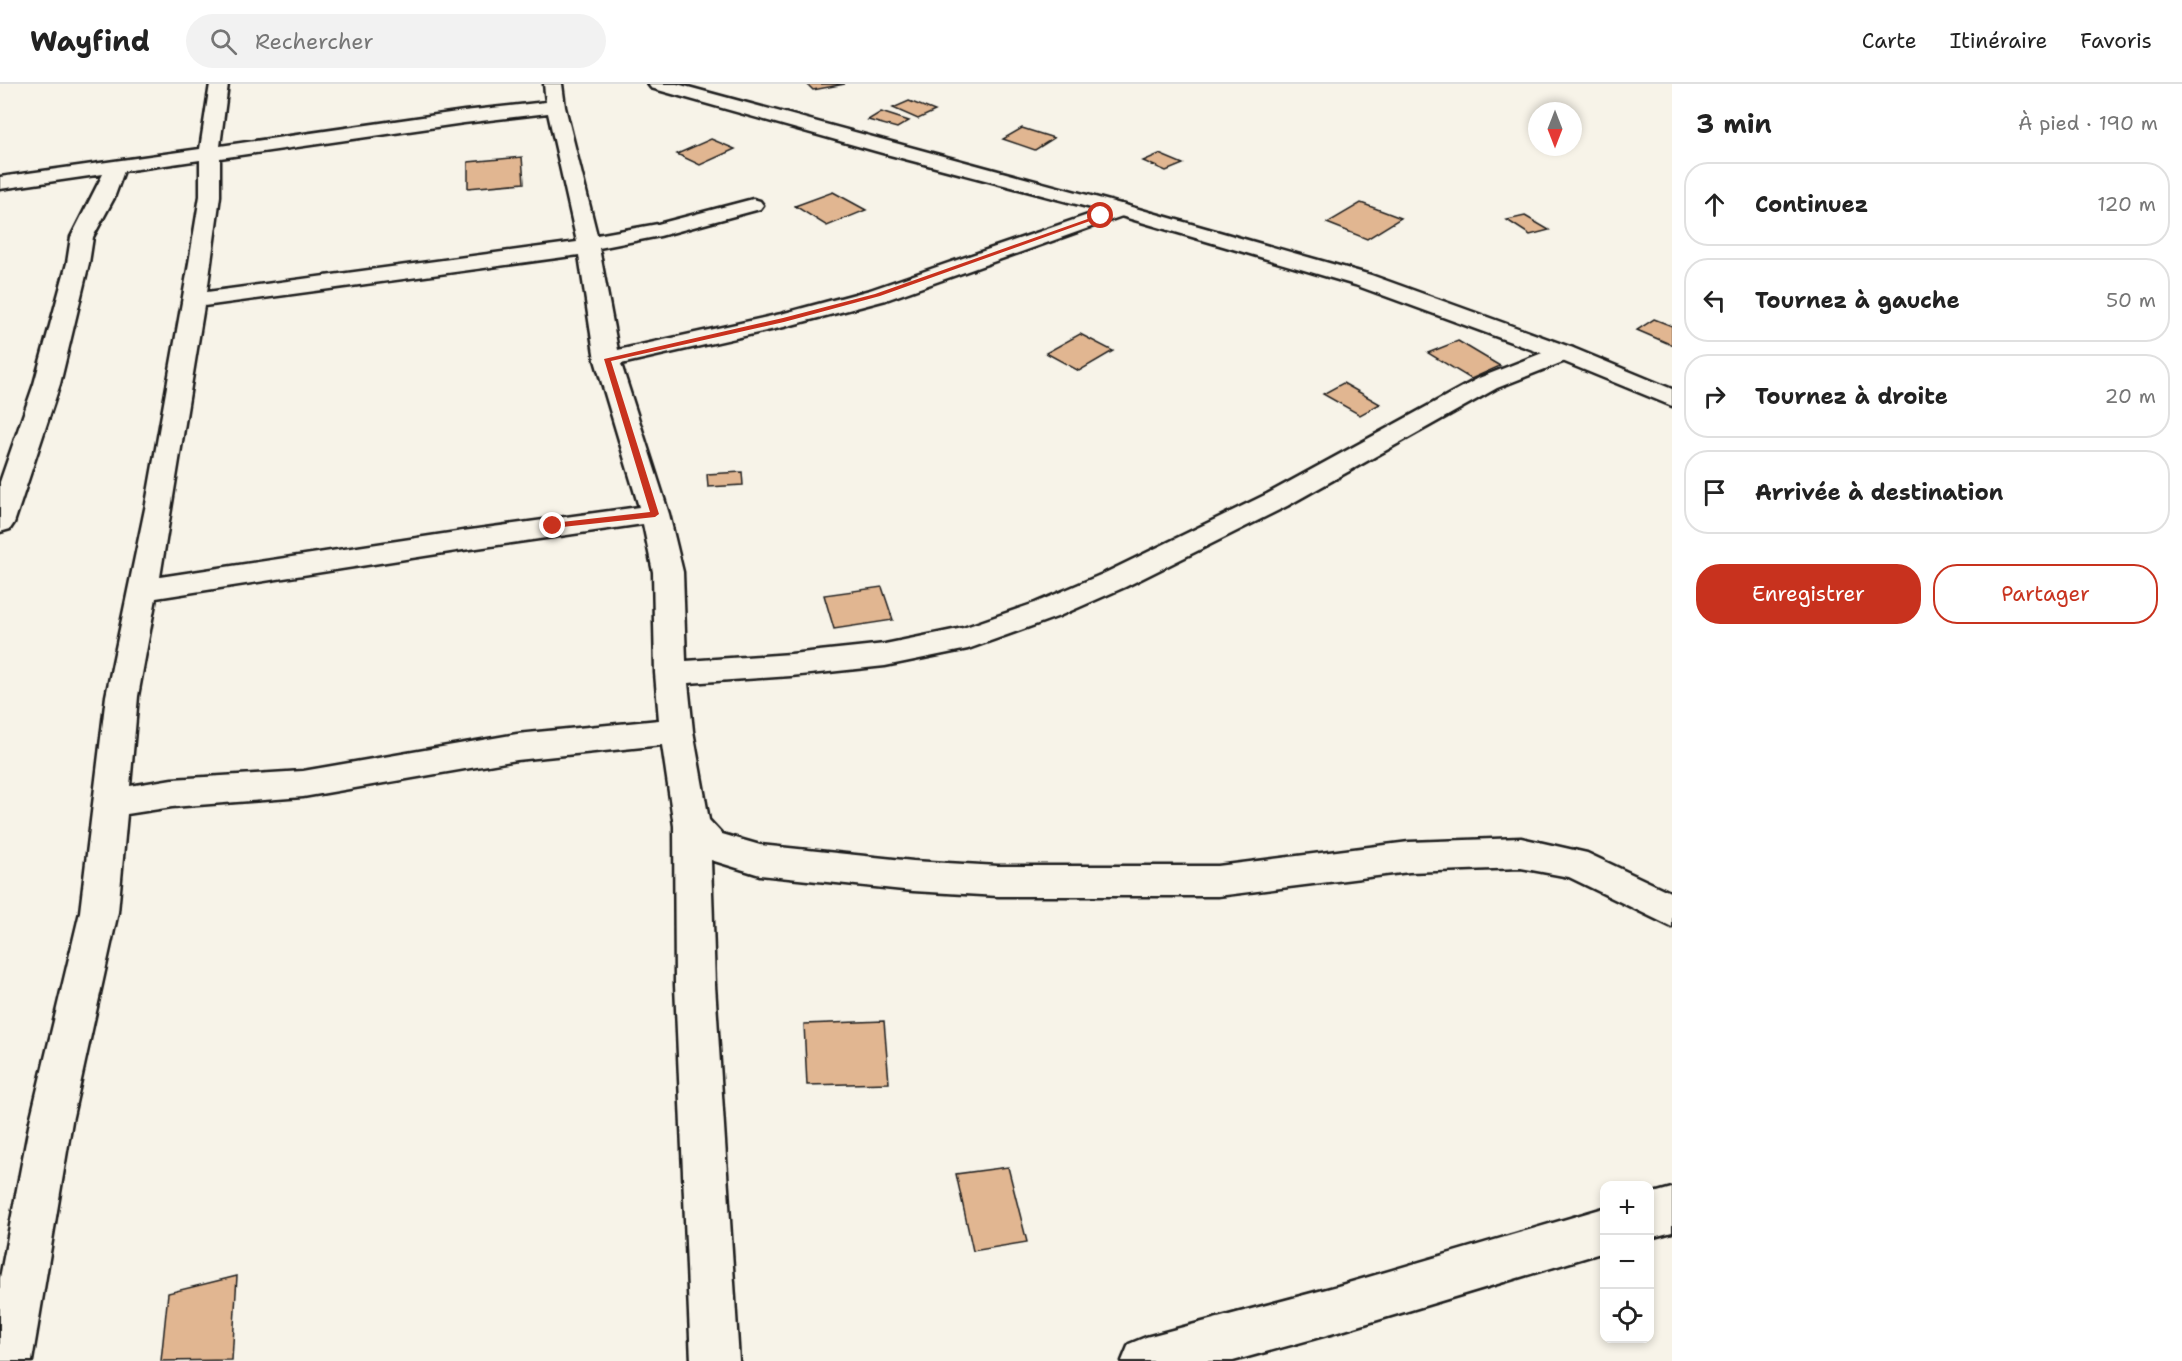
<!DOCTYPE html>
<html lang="fr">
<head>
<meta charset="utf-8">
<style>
  :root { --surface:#fff; --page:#f2f2f2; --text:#222; --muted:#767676; --line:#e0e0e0; --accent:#c8321e }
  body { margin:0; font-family:"Shantell Sans",sans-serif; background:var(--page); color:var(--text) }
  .controls { position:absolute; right:18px; bottom:18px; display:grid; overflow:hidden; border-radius:12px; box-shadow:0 3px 9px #0003 }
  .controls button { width:54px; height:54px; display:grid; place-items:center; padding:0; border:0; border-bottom:2px solid var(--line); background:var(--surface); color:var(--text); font:30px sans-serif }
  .compass { position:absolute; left:1528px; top:18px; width:54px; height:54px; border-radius:50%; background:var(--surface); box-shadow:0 3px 9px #0003; rotate:180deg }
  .stop { position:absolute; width:18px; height:18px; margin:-14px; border:4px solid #c8321e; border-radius:50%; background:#fff }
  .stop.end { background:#c8321e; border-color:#fff; box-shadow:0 2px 6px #0008 }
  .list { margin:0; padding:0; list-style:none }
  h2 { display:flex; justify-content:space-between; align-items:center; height:78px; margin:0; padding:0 24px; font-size:26px }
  h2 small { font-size:20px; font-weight:400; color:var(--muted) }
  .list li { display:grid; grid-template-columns:39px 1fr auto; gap:18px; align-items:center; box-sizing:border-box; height:84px; margin:0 12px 12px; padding:0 12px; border:2px solid var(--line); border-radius:24px }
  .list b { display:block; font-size:22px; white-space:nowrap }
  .list em { font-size:20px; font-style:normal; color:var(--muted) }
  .actions { display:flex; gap:12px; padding:18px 24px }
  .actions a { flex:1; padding:14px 0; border:2px solid var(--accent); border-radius:24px; text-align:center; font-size:21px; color:var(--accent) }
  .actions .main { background:var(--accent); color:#fff }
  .icon { flex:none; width:33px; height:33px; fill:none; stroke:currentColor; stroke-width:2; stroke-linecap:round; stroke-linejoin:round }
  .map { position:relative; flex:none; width:1672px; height:1277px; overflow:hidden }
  header { display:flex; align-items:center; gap:36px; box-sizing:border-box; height:84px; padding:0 30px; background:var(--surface); border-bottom:2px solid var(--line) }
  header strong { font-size:28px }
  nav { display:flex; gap:33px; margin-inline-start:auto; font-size:21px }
  .search { width:420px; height:54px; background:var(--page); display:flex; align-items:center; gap:15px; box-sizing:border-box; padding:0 21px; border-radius:33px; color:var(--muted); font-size:22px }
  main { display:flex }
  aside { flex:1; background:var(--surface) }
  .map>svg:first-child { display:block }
</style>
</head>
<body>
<header>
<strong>Wayfind</strong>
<div class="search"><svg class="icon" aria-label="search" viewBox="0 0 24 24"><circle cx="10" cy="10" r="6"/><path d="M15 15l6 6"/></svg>Rechercher</div>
<nav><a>Carte</a><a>Itinéraire</a><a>Favoris</a></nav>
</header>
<main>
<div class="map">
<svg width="1672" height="1277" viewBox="0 0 1672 1277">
  <rect width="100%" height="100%" fill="#f7f3e8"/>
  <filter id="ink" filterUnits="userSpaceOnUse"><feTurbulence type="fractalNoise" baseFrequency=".0167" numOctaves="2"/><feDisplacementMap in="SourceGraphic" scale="12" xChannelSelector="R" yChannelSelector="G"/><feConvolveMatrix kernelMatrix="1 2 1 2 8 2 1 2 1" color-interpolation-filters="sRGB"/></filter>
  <g filter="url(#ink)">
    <g fill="#e1b691" stroke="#1c1c1c" stroke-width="1.5">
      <polygon points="807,0 845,0 813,6"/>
      <polygon points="909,17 935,27 918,35 893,24"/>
      <polygon points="881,28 909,37 897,44 868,36"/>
      <polygon points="1022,44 1054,54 1035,66 1003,55"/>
      <polygon points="711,55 735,65 700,81 677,70"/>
      <polygon points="1159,70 1183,80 1166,87 1143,77"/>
      <polygon points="522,73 524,99 468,104 468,78"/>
      <polygon points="833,108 866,126 827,142 795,122"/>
      <polygon points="1361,119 1401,134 1367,155 1327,139"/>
      <polygon points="1525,132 1549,146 1530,151 1507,136"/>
      <polygon points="1654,235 1672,242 1672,261 1637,246"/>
      <polygon points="1080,250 1113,267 1079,287 1046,269"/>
      <polygon points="1458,257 1500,282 1471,295 1428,269"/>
      <polygon points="1343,299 1380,320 1360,331 1323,310"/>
      <polygon points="742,388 743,401 708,403 707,390"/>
      <polygon points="882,503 893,536 834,545 824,511"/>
      <polygon points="884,937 889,999 807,1001 804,940"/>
      <polygon points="1008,1083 1027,1158 973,1167 956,1090"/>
      <polygon points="237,1192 232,1276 161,1277 168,1209"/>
    </g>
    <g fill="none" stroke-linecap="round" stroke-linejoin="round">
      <g stroke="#1c1c1c" stroke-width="5">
        <g id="street">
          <path d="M210 0H228L220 62 464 27 546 18 544 0H562L565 23 597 151 658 140 753 115 760 117 763 121 760 125 660 152 599 164 618 266 781 230 870 206 1114 122 1121 120 1128 122 1132 126 1128 130 886 216 784 243 621 280 669 430 683 488 686 577 791 570 885 560 963 544 1035 519 1105 489 1267 410 1479 294 1555 264 1564 262 1573 264 1576 269 1573 274 1497 304 1287 422 1125 503 1057 533 968 565 885 582 791 592 688 599 693 647 709 736 722 750 760 761 913 777 998 782H1218L1409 758 1521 754 1587 769 1672 809V843L1569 793 1521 784 1409 788 1218 812H998L913 807 760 791 711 776 715 901 739 1277H691L675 901 674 742 662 661 517 676 303 713 172 723 127 730 118 828 72 1037 32 1277H0V1194L30 1037 80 828 106 612 146 420 189 179 200 112V76L124 87 114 114 93 153 89 179 60 300 14 439 10 445 0 448V398L34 300 67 179 71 153 103 90 0 105V93L200 65ZM548 29 577 158 207 208 220 112V74L464 39ZM579 171 595 276 639 423 463 447 160 493 204 222ZM643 440 653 488 655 589 659 636 517 650 303 687 172 695 130 702 138 612 156 514 463 466Z"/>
          <polygon points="1672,1104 1672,1148 1650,1154 1650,1110"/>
          <polygon points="1604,1124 1604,1168 1338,1248 1233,1277 1122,1277 1129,1260 1146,1253 1338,1202"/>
        </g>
      </g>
      <g stroke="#1c1c1c" stroke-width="5">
        <polygon id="secondary" points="648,0 677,0 1128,122 1371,191 1573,264 1672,305 1672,322 1555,274 1355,201 1114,130 886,70 651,4"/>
      </g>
      <use href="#street" fill="#f7f3e8" fill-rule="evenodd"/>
      <use href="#secondary" fill="#f7f3e8" fill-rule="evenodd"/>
    </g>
  </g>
  <polygon fill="#c8321e" points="1099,131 1104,132 880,212 784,238 611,277 659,430 655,433 553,444 549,442 553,439 650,428 604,275 783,234 875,210"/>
</svg>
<div class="controls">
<button>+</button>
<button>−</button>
<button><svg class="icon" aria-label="locate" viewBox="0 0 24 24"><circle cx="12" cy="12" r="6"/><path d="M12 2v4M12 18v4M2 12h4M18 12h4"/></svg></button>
</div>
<svg class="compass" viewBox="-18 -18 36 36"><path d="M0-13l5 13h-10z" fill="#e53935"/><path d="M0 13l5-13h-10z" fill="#767676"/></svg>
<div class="stop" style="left:1101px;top:132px"></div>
<div class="stop end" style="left:553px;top:442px"></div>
</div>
<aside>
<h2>3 min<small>À pied · 190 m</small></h2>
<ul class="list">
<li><svg class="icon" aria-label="ahead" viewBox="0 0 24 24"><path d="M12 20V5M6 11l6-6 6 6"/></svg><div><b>Continuez</b></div><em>120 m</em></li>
<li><svg class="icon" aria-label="left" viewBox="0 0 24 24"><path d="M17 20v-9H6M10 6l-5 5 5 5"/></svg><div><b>Tournez à gauche</b></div><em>50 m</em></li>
<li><svg class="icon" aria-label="right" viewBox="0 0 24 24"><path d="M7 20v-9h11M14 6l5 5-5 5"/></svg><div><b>Tournez à droite</b></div><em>20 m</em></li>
<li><svg class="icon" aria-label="arrive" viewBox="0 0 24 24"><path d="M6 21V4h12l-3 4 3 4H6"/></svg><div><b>Arrivée à destination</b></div></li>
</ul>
<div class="actions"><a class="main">Enregistrer</a><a>Partager</a></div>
</aside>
</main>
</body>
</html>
